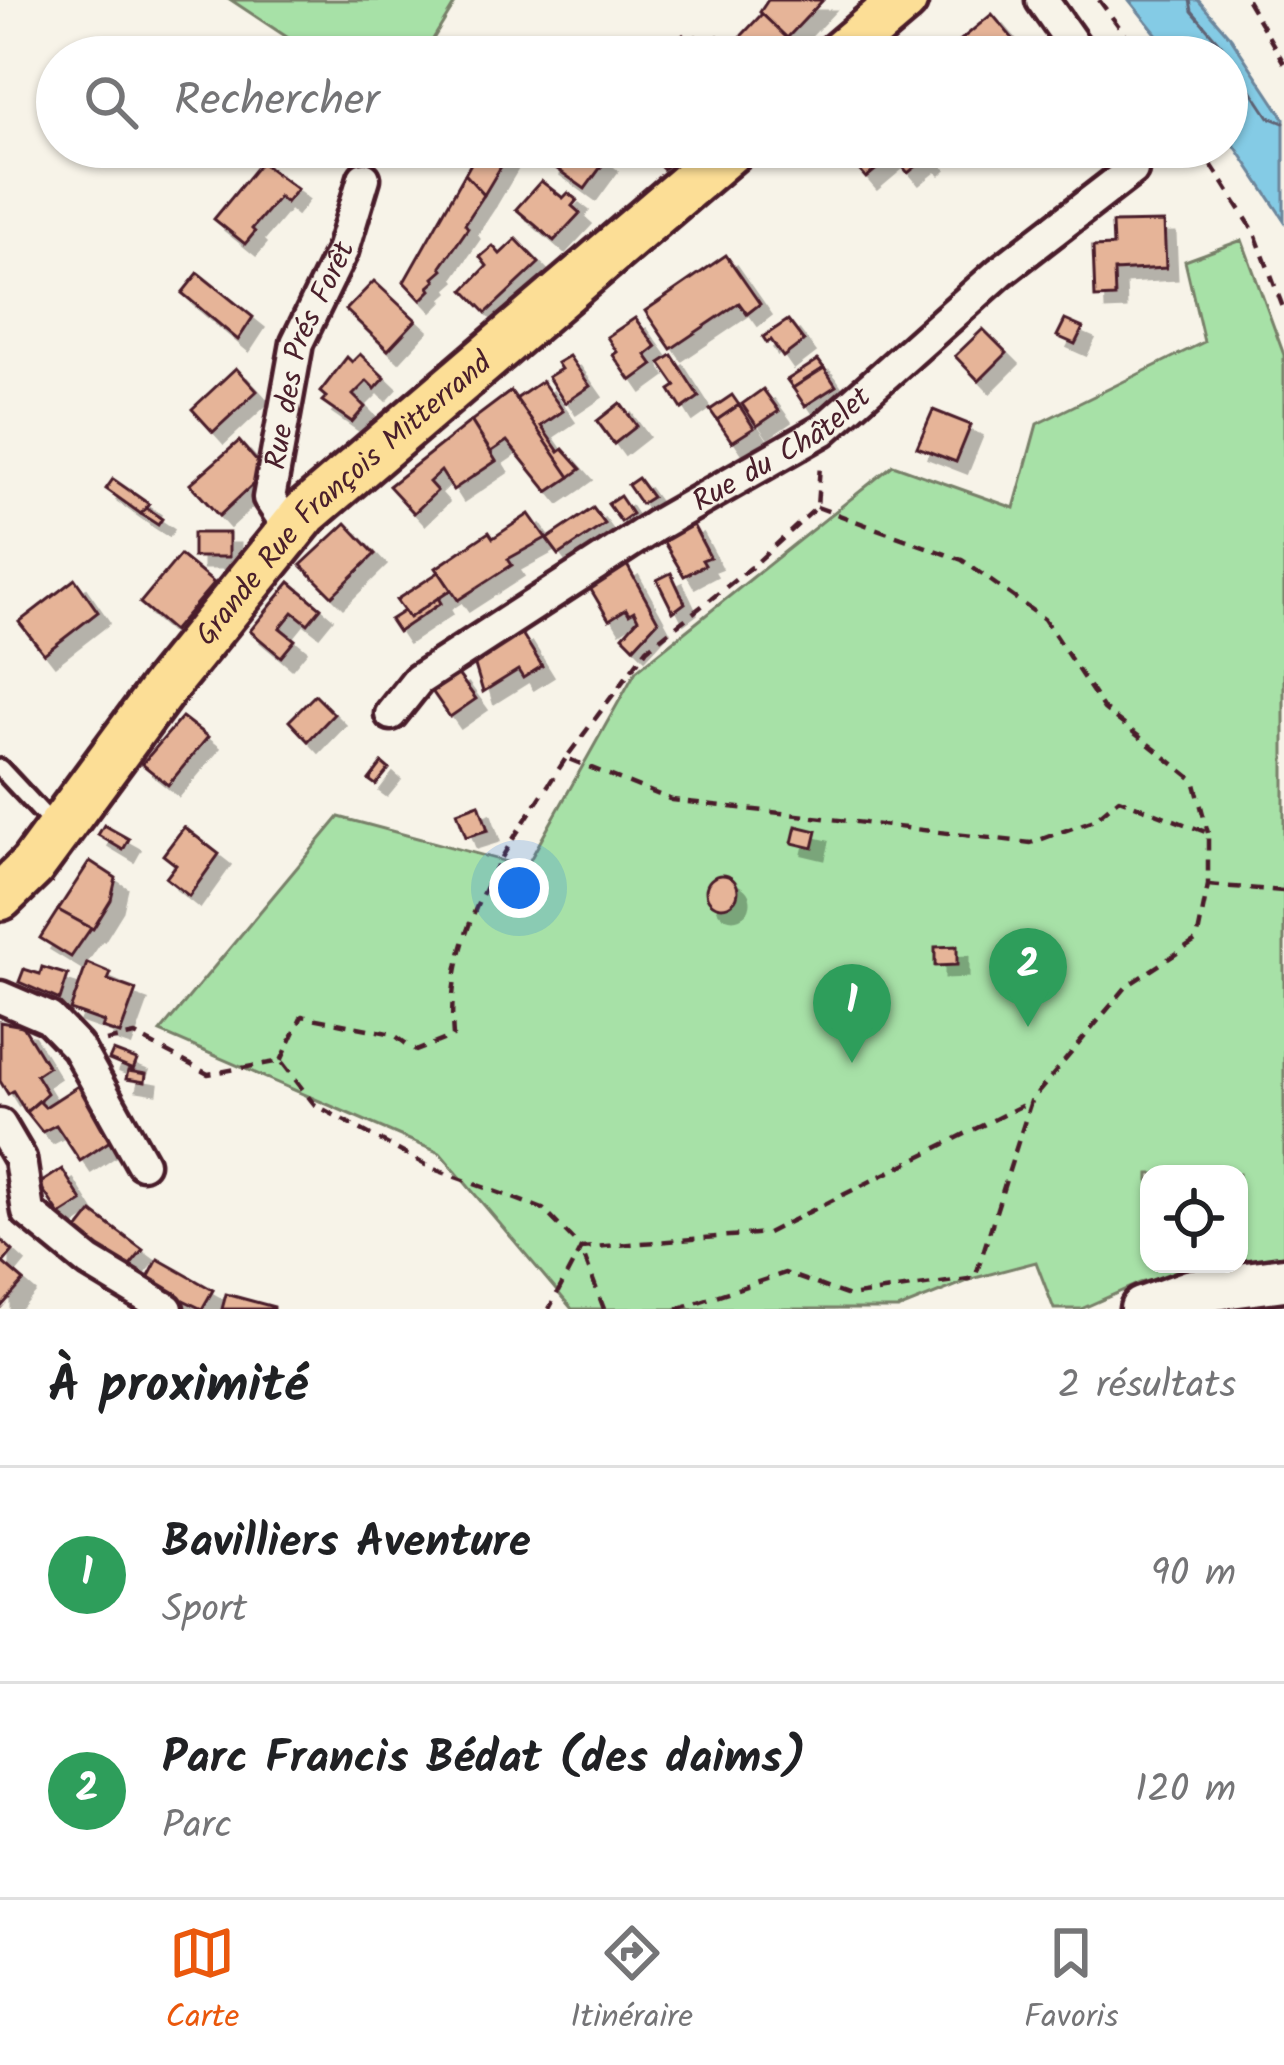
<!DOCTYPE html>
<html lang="fr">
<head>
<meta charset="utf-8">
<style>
  :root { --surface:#fff; --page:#f2f2f2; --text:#202124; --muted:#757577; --line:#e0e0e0; --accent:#ea580c }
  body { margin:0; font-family:Kalam,sans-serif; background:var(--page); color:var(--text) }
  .controls { position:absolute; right:36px; bottom:36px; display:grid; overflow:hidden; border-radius:24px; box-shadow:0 3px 9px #0004 }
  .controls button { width:108px; height:108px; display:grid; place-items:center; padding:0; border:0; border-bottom:3px solid var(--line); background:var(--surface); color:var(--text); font:60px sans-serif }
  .you { position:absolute; left:519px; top:888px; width:42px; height:42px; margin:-30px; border:9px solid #fff; border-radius:50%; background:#1a73e8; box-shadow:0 0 0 18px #1a73e833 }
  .badge { display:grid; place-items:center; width:78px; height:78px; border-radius:50%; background:var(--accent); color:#fff; font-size:39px; font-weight:700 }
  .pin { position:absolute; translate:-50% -99px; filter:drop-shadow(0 3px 6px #0008) }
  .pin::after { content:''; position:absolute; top:63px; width:42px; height:36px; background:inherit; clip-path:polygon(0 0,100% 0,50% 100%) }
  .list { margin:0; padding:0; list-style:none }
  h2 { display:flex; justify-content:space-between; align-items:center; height:156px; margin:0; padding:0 48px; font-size:51px }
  h2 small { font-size:39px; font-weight:400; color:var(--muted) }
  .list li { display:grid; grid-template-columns:78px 1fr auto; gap:36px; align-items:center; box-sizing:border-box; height:216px; padding:0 48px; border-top:3px solid var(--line) }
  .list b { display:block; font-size:45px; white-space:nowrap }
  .list p { margin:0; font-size:39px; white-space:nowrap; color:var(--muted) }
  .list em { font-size:39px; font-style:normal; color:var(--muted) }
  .icon { flex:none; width:66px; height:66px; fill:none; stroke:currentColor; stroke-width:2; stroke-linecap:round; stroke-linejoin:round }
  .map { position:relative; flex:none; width:1284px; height:1309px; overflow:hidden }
  .search { position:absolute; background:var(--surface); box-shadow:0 3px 9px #0004; left:36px; right:36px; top:36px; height:132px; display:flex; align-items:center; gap:30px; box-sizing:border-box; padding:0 42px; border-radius:66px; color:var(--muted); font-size:45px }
  .sheet { height:588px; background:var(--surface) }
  nav { display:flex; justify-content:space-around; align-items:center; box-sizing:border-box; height:168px; border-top:3px solid var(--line); background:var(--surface); font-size:33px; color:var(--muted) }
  nav a { display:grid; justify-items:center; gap:6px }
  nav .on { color:var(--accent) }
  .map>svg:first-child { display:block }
</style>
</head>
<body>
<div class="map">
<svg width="1284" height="1309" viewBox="0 0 1284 1309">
  <defs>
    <filter id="shadow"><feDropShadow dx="11" dy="11" stdDeviation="0" flood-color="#0004"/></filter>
  </defs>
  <rect width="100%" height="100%" fill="#f7f3e8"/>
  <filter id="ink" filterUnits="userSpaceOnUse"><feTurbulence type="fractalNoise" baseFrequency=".00833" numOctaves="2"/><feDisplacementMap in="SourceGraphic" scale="24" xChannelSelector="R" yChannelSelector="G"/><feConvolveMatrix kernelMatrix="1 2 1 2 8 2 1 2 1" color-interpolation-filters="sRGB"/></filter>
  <g filter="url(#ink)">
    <g fill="#a7e1a7" stroke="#788069" stroke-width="3">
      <polygon points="231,0 457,0 422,57 317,57"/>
      <polygon points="1242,240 1284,355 1284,1255 1239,1261 1239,1174 1149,1174 1149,1264 1223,1264 1140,1283 1081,1309 1054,1309 1036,1262 975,1278 898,1309 572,1309 440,1153 160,1032 339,817 526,867 636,671 893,465 1014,508 1037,424 1204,342 1185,261"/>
    </g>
    <polygon fill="#84cbe5" stroke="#6d869b" stroke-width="3" points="1129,0 1198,0 1231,38 1284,118 1284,220 1227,134 1227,57 1175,57"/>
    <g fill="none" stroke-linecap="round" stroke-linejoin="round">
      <polyline stroke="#616475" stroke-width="3" points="1190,0 1192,11 1222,46 1269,117 1284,123"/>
    </g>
    <g fill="#e6b498" stroke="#4a1f2b" stroke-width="3" filter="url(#shadow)">
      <polygon points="768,0 823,0 787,38 760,12"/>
      <polygon points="762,14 787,38 767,57 705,57 701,53 718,36 731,47"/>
      <polygon points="992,14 1014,40 993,57 940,57"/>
      <polygon points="683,35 697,51 691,57 684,57 672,45"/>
      <polygon points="696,36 707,47 701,53 690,42"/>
      <polygon points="483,37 513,56 513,57 471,57"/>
      <polygon points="480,147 512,148 484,195 465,174"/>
      <polygon points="562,147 588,147 606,160 585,189 550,164"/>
      <polygon points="641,147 686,147 687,148 663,169"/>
      <polygon points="839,147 939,147 929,155 933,159 929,163 925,159 908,173 893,155 866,178"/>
      <polygon points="261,162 297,189 286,203 279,197 252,229 255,232 245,244 214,219"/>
      <polygon points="465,174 484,195 465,224 468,228 441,267 443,270 434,278 436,281 429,287 431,290 421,300 404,282"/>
      <polygon points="541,181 563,198 568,193 577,200 572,206 580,213 554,241 516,209"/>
      <polygon points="1164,222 1166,268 1114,271 1115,297 1095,298 1093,247 1113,246 1112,223"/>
      <polygon points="516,239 539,263 486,313 464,290 487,266 480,257 493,246 500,254"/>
      <polygon points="726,255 760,304 747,314 739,303 671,349 645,311"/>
      <polygon points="198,273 253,317 238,340 182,293"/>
      <polygon points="374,281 416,320 388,350 346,310"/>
      <polygon points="635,318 656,347 646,355 653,365 631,381 613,355 617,352 607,337"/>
      <polygon points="788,320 804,341 783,357 771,340 767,343 763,337"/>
      <polygon points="1065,320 1083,328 1075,344 1057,336"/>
      <polygon points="983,329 1007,353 979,381 955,356"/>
      <polygon points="360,354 385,378 375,389 367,381 353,395 365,407 352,422 322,401 326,397 320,392 347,357 352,362"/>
      <polygon points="672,355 699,397 682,409 670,390 676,386 660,363"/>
      <polygon points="569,356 590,386 565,403 548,377 561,369 557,363"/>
      <polygon points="818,360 824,368 793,388 787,380"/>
      <polygon points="236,368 257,391 213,432 192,409"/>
      <polygon points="824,368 836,386 805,406 793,388"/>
      <polygon points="542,381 563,411 541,426 559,452 563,449 581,469 570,477 516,399"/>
      <polygon points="763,389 779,411 757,426 742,404"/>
      <polygon points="511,391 570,477 548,492 507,441 491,452 471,421"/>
      <polygon points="732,395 739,405 717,420 710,410"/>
      <polygon points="620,403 637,426 614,444 597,421"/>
      <polygon points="739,405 754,428 732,442 717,420"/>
      <polygon points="933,410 971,425 956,462 917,447"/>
      <polygon points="471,421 496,461 453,490 441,471 429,482 437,491 414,513 389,486"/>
      <polygon points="239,441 266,472 219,516 190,484"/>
      <polygon points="638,478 652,497 641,504 628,485"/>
      <polygon points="113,479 149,504 141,514 106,489"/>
      <polygon points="620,496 632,514 621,522 608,504"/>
      <polygon points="146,508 162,519 158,525 141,514"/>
      <polygon points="593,508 605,524 559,555 547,539"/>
      <polygon points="529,514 546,538 508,559 512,565 458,600 436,568 489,532 493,538"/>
      <polygon points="346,523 375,554 332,596 301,565"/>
      <polygon points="692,523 710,557 702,560 705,565 684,576 662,539"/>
      <rect x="193" y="533" width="36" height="24"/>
      <polygon points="180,555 214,583 173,631 140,603"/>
      <polygon points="627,565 658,621 634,647 623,636 638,619 634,611 629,614 626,609 609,620 590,588"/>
      <polygon points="439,572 451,590 409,618 396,600"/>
      <polygon points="671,573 685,603 673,612 657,580"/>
      <polygon points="75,579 98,612 44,654 19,622"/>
      <polygon points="290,582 321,608 308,624 293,612 280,628 295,640 281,657 250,631"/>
      <polygon points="438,598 441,603 398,632 390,620 404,611 409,618"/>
      <polygon points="521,632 542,666 523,678 518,670 483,692 474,662"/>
      <polygon points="457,673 476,699 450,717 432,691"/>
      <polygon points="315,695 334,714 308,741 289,721"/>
      <polygon points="182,717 208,737 168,785 142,764"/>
      <polygon points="382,763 389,769 376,785 369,780"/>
      <polygon points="479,804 488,830 466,837 457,812"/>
      <polygon points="104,825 129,839 123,850 98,835"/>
      <polygon points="796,826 817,831 813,848 792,843"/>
      <polygon points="184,827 219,854 189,896 166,878 176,865 163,855"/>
      <polygon points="90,861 116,878 111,900 93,929 58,910"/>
      <circle cx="722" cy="891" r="16"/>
      <polygon points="58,910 91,928 71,957 40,938"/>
      <polygon points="957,946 957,965 935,966 935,947"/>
      <polygon points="87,963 111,973 108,980 136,990 120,1034 102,1028 104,1022 70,1010"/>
      <polygon points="42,967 68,975 60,1000 19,982 24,969 40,974"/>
      <polygon points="0,1022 23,1026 48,1067 36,1075 47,1093 26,1112 13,1091 8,1094 0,1081"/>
      <polygon points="113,1051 137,1060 133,1070 109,1060"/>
      <polygon points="128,1071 146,1074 145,1082 126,1079"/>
      <polygon points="81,1084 116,1137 80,1161 56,1125 42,1132 26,1112 39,1101 45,1107"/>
      <polygon points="62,1169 82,1201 60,1215 39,1184"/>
      <polygon points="92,1212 143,1250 126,1271 77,1231"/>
      <polygon points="0,1239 13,1251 3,1263 24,1281 0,1308"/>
      <polygon points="158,1259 213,1290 202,1309 146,1282"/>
      <polygon points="226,1294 274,1307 274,1309 222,1309"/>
    </g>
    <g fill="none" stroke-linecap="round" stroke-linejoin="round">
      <g stroke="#4a1f2b" stroke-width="24">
        <polyline id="lane" points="0,768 56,828"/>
      </g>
      <g stroke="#4a1f2b" stroke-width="39">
        <g id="street">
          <polyline points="1042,0 1082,57"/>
          <path id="s1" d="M291 531 269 498 297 343 342 251 364 178"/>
          <path id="s2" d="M391 714 418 680 655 526 823 430 1000 272 1132 170 1134 147"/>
          <polyline points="0,997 49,1018 77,1047 142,1163"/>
          <polyline points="0,1125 20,1159 28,1212 89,1262 167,1309"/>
        </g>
      </g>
      <g stroke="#4a1f2b" stroke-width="51">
        <polyline id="secondary" points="1142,1309 1192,1291 1284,1279"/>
      </g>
      <g stroke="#4a1f2b" stroke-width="54">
        <g id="primary">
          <polyline points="837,57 904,0"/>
          <path id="s3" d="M0 897 32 866 164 687 305 513 733 147"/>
        </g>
      </g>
      <g stroke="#4a1f2b" stroke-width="4.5" stroke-dasharray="12 9" stroke-linecap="butt">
        <polyline points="1099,0 1142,57"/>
        <polyline points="1247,0 1284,63"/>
        <polyline points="1200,147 1254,231 1284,310"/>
        <polyline points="817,507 962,560 1044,619 1104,709 1194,780 1208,833"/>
        <polyline points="1208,885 1284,891"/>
        <polyline points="106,1041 135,1035 208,1074 281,1061 314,1104 431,1168 543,1209 581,1248 549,1309"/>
        <path d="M281 1061 302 1016 393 1034 416 1051 453 1036C444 926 510 845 566 758"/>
        <polyline points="604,1309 581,1248 767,1233 1031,1101"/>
        <polyline points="677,1309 785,1273 849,1296 975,1278 1031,1101 1127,986 1197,940 1208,885 1208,833 1119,799 1094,820 1031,843 672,800 566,758 647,649 753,566 817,507 820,465"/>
      </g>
      <use href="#lane" stroke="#f7f3e8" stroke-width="15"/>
      <use href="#street" stroke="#f7f3e8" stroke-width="30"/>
      <use href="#secondary" stroke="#f7f3e8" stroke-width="42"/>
      <use href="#primary" stroke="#fcde96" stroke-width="45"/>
    </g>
  </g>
  <g text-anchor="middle" stroke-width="9" stroke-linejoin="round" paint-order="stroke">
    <g font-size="30" fill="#4a1f2b" stroke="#f7f3e8">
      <text dy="10" stroke="none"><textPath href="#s1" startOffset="189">Rue des Prés Forêt</textPath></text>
      <text dy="10" stroke="none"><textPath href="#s2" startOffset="474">Rue du Châtelet</textPath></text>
      <text dy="10" stroke="none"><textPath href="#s3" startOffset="528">Grande Rue François Mitterrand</textPath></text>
    </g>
  </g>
</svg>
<div class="controls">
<button><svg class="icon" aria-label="locate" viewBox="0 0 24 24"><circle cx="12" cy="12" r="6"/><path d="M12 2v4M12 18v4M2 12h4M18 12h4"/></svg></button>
</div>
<div class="you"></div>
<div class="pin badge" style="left:852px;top:1063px;background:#2e9e5b">1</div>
<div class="pin badge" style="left:1028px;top:1027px;background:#2e9e5b">2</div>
<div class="search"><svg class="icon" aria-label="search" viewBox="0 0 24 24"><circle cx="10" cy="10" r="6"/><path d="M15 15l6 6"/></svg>Rechercher</div>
</div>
<section class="sheet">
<h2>À proximité<small>2 résultats</small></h2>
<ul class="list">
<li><span class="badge" style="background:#2e9e5b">1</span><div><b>Bavilliers Aventure</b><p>Sport</p></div><em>90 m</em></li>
<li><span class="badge" style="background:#2e9e5b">2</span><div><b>Parc Francis Bédat (des daims)</b><p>Parc</p></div><em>120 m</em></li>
</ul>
</section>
<nav>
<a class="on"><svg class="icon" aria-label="map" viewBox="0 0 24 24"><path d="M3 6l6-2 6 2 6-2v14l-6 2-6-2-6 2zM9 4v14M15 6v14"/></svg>Carte</a>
<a><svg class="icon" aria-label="directions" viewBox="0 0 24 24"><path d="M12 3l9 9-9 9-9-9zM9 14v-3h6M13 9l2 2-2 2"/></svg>Itinéraire</a>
<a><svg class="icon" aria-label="saved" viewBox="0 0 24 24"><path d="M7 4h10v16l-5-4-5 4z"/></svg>Favoris</a>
</nav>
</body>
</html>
